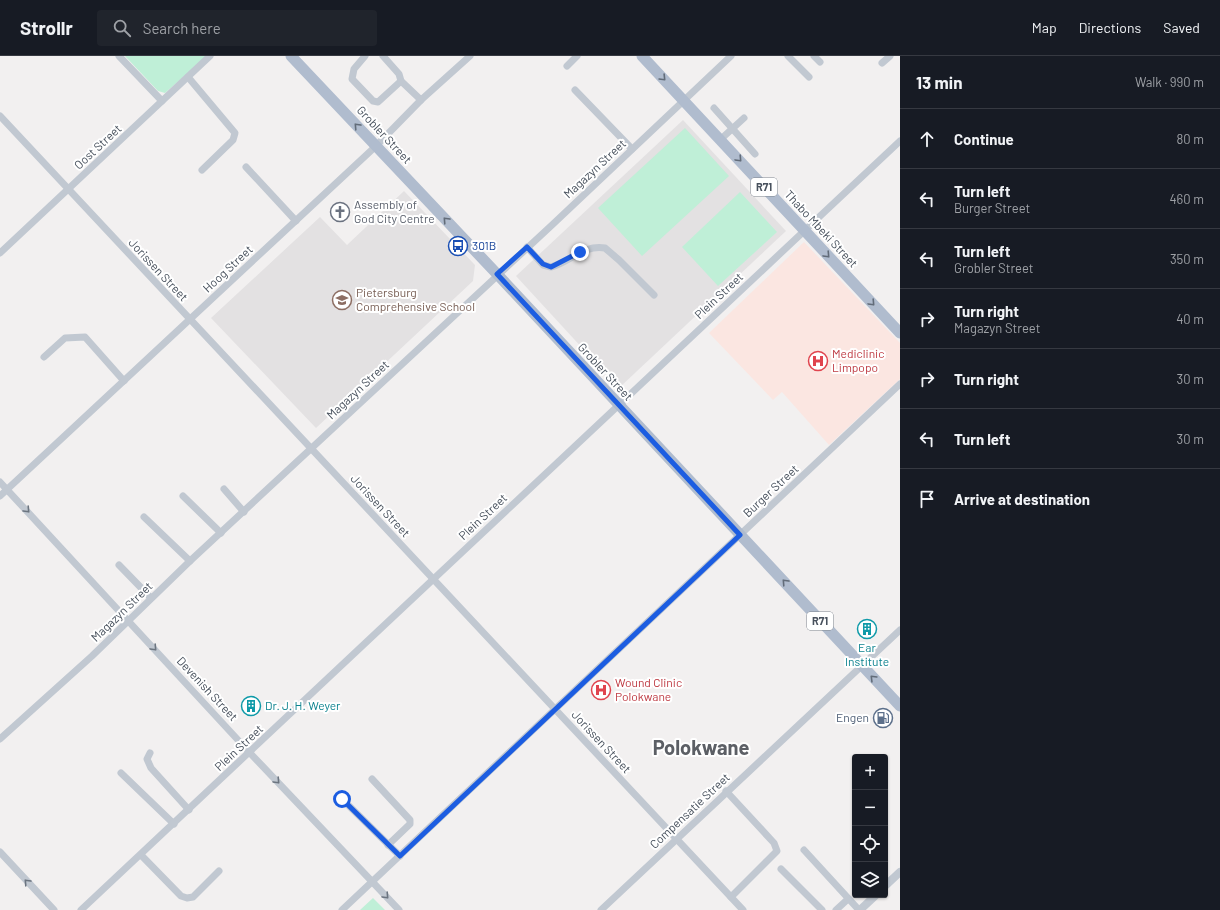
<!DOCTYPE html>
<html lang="en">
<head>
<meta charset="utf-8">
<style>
  :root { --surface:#171b24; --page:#20242c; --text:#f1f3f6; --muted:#9ea1a6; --line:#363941 }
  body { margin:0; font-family:Barlow,sans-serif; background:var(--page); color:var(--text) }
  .controls { position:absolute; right:12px; bottom:12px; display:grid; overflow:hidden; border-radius:4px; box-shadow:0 1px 3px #0004 }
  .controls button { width:36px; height:36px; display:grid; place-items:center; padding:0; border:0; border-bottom:1px solid var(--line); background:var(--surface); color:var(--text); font:20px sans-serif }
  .stop { position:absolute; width:12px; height:12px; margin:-9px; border:3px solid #1c5de1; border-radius:50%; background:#fff }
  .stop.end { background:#1c5de1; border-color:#fff; box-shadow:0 1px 4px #0008 }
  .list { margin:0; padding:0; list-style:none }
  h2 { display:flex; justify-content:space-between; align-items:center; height:52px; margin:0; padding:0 16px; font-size:17px }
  h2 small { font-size:13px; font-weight:400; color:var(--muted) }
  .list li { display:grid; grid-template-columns:26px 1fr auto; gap:12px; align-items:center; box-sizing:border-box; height:60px; padding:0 16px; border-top:1px solid var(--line) }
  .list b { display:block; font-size:15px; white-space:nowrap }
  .list p { margin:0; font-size:13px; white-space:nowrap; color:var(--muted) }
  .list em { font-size:13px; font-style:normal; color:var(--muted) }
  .icon { flex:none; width:22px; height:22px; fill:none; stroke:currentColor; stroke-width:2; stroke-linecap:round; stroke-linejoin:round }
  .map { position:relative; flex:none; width:900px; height:854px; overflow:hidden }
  header { display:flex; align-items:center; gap:24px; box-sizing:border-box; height:56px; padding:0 20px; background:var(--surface); border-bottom:1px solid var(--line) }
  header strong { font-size:19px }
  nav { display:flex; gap:22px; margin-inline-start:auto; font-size:14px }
  .search { width:280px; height:36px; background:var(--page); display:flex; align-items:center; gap:10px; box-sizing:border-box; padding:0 14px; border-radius:4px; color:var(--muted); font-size:15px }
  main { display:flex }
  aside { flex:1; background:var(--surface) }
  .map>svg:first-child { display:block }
</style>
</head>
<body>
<header>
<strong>Strollr</strong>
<div class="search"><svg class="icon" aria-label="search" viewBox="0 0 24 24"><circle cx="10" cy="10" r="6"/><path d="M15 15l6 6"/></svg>Search here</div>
<nav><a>Map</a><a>Directions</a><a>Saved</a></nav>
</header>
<main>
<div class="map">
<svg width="900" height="854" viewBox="0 0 900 854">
  <rect width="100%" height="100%" fill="#f2f0f0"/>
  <g fill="#e3e1e2">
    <polygon points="683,64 786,175 619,332 516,220"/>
    <polygon points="404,135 475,209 473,225 316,372 211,262 320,161 347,189"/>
  </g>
  <polygon fill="#fbe6e1" points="804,186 900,287 900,323 829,389 782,336 773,344 709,277"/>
  <g fill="#bfefd7">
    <polygon points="125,0 207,0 165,37 158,35"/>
    <polygon points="685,72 729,120 642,200 598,152"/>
    <polygon points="740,136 777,176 718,230 682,191"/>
    <polygon points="373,842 385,854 360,854"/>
  </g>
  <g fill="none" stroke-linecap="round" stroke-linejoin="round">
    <g stroke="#c1c8d1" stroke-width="7">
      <polyline points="119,0 162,45"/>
      <polyline points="365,0 354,13 352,23 373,45 378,46 401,25"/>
      <polyline points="383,0 399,18 401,25 421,44"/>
      <polyline points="788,0 809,21"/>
      <polyline points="814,0 820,6"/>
      <polyline points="882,7 890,0"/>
      <polyline points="567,10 577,0"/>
      <polyline points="188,21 235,77 233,84 202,114"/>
      <polyline points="575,34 632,93"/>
      <polyline points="714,52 755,98"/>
      <polyline points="0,60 743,854"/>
      <polyline points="721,83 744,62"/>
      <polyline points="246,111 296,165"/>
      <path d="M527 191 543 209 551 211C570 206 584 188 605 192L619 204 654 239"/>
      <polyline points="0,197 210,0"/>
      <polyline points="44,301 65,282 85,281 124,325"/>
      <polyline points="0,426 250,697 399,854"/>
      <polyline points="224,433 244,456"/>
      <polyline points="0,440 376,90 421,44 470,0"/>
      <polyline points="183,440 221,477"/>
      <polyline points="144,461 190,505"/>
      <polyline points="119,509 151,542"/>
      <polyline points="0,683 92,600 190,505 552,169 731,0"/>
      <polyline points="150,697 147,703 151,712 189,754"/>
      <polyline points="121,717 174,768"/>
      <polyline points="372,723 410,764 410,768 388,789"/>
      <polyline points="726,735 774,787 777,795 731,841"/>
      <polyline points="342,743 400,800"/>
      <polyline points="804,794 859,854"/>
      <polyline points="0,796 54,854"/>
      <polyline points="141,799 181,840 187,842 193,841 219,815"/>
      <polyline points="781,813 822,854"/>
      <polyline points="81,854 900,85"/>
      <polyline points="342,854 900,328"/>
      <polyline points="601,854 900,574"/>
      <polyline points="836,854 848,843"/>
    </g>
    <g stroke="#c1c8d1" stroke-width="8">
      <polyline points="885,830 900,816"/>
      <polyline points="860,854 876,839"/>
    </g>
    <g stroke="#b0bcce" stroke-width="11">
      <polyline points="291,0 497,218 900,650"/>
      <polyline points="642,0 900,277"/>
    </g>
  </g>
  <defs><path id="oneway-chevron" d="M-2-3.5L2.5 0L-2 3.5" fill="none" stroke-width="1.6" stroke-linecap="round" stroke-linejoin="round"/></defs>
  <g stroke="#626c79">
    <use href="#oneway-chevron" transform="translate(663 22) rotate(46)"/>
    <use href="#oneway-chevron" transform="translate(357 70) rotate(-133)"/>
    <use href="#oneway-chevron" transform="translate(739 103) rotate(47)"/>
    <use href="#oneway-chevron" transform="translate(446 164) rotate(-133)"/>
    <use href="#oneway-chevron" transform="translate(827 199) rotate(47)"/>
    <use href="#oneway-chevron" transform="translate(872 247) rotate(47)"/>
    <use href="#oneway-chevron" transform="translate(785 526) rotate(-133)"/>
    <use href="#oneway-chevron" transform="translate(873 622) rotate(-135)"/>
  </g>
  <g stroke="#6c7580">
    <use href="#oneway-chevron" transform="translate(27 454) rotate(47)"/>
    <use href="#oneway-chevron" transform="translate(154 592) rotate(47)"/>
    <use href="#oneway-chevron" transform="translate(277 725) rotate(47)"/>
    <use href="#oneway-chevron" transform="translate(27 826) rotate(-133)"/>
    <use href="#oneway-chevron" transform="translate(386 840) rotate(47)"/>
  </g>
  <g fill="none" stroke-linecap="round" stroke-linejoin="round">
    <polyline stroke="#1c5de1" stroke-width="5" points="342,743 400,800 740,479 497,218 527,191 543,208 551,211 580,196"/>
  </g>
  <defs>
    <g id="church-ring" transform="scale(1)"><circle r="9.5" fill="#fff" stroke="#6b7280" stroke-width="1.5"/><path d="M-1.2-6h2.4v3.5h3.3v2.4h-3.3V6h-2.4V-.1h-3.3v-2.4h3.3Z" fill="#6b7280"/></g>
    <g id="bus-ring" transform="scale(1)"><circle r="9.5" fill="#fff" stroke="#1a4fb4" stroke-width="1.5"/><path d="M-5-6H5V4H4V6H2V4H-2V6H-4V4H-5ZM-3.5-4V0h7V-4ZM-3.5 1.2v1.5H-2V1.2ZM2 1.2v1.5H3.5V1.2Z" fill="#1a4fb4"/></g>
    <g id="school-ring" transform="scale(1)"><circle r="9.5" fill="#fff" stroke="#8d6e63" stroke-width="1.5"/><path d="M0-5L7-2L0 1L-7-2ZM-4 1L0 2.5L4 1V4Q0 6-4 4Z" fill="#8d6e63"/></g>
    <g id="hospital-ring" transform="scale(1)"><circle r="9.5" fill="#fff" stroke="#e0444e" stroke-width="1.5"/><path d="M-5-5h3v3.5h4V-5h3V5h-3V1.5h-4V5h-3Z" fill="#e0444e"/></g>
    <g id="building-ring" transform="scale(1)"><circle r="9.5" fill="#fff" stroke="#0f9aa8" stroke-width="1.5"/><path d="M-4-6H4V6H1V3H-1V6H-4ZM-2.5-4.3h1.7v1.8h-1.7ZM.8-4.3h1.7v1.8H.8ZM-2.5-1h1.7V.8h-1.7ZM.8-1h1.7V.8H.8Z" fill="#0f9aa8"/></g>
    <g id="fuel-ring" transform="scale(1)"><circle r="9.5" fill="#fff" stroke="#5c6f8a" stroke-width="1.5"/><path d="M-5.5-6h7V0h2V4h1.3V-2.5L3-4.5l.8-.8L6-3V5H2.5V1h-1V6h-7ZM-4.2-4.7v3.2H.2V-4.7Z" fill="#5c6f8a"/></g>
  </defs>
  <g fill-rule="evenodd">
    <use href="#church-ring" x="340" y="156"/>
    <use href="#bus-ring" x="458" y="190"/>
    <use href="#school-ring" x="342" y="244"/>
    <use href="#hospital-ring" x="818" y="305"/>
    <use href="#building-ring" x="867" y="573"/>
    <use href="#hospital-ring" x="601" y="634"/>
    <use href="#building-ring" x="251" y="650"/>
    <use href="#fuel-ring" x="883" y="662"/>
  </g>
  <g text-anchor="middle" stroke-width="4" stroke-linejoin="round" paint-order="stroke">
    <g fill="#fff" stroke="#7f858e" stroke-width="1">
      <rect x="751" y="122" width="26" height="18" rx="3"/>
      <rect x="807" y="556" width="26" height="18" rx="3"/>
    </g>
    <g font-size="11" font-weight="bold" fill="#48515d">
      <text x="764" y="135">R71</text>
      <text x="820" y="569">R71</text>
    </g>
    <g font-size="12" fill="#48515d" stroke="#fff">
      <text transform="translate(384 79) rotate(47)" y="4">Grobler Street</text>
      <text transform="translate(98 91) rotate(-43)" y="4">Oost Street</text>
      <text transform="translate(595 113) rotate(-43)" y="4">Magazyn Street</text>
      <text transform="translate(821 173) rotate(47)" y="4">Thabo Mbeki Street</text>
      <text transform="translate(228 213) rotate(-43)" y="4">Hoog Street</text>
      <text transform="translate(158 214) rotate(47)" y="4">Jorissen Street</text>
      <text transform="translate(719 240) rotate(-43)" y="4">Plein Street</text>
      <text transform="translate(605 316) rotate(47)" y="4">Grobler Street</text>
      <text transform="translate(358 334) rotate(-43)" y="4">Magazyn Street</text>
      <text transform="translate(771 435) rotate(-43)" y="4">Burger Street</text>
      <text transform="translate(380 450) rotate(47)" y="4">Jorissen Street</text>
      <text transform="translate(483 461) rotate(-43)" y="4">Plein Street</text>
      <text transform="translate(122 556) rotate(-44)" y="4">Magazyn Street</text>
      <text transform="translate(207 633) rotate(47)" y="4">Devenish Street</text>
      <text transform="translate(601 686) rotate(47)" y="4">Jorissen Street</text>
      <text transform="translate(239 692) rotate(-43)" y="4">Plein Street</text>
      <text transform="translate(690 755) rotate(-43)" y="4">Compensatie Street</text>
    </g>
    <g font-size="12" fill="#5b616d" stroke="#fff" text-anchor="start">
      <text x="354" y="153">Assembly of<tspan x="354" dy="14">God City Centre</tspan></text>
    </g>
    <g font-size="12" fill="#164399" stroke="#fff" text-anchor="start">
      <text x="472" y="194">301B</text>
    </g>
    <g font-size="12" fill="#785e54" stroke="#fff" text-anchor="start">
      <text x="356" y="241">Pietersburg<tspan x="356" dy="14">Comprehensive School</tspan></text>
    </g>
    <g font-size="12" fill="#be3a42" stroke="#fff" text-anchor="start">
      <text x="832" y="302">Mediclinic<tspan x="832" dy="14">Limpopo</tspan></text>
      <text x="615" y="631">Wound Clinic<tspan x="615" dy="14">Polokwane</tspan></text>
    </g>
    <g font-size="12" fill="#0d838f" stroke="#fff">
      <text x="867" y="596">Ear<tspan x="867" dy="14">Institute</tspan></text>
      <text x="265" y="654" text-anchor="start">Dr. J. H. Weyer</text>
    </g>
    <g font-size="12" fill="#4e5e75" stroke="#fff" text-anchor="end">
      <text x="869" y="666">Engen</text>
    </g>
    <g font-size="20" font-weight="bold" fill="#5c5f65" stroke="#fff">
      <text x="701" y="699">Polokwane</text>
    </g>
  </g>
</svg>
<div class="controls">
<button>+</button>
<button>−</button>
<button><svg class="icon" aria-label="locate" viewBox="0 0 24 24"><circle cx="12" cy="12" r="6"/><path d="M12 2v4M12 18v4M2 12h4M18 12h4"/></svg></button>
<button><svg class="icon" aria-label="layers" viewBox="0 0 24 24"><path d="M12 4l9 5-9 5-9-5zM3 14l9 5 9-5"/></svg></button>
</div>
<div class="stop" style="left:342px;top:743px"></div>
<div class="stop end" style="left:580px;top:196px"></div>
</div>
<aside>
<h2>13 min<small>Walk · 990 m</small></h2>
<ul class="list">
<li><svg class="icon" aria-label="ahead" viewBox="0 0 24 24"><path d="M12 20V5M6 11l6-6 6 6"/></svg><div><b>Continue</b></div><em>80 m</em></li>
<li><svg class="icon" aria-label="left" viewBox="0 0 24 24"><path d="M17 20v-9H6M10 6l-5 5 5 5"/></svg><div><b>Turn left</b><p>Burger Street</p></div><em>460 m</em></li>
<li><svg class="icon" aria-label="left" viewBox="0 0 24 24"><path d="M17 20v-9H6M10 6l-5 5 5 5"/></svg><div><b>Turn left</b><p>Grobler Street</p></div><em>350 m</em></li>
<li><svg class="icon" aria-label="right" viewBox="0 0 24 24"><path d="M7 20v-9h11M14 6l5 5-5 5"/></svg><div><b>Turn right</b><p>Magazyn Street</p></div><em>40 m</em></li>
<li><svg class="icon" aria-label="right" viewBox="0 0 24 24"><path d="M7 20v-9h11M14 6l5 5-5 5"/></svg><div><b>Turn right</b></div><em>30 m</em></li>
<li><svg class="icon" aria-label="left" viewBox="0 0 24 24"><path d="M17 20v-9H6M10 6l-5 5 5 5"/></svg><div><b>Turn left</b></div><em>30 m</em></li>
<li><svg class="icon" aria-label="arrive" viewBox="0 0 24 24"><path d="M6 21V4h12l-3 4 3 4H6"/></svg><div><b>Arrive at destination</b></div></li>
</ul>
</aside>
</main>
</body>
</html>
